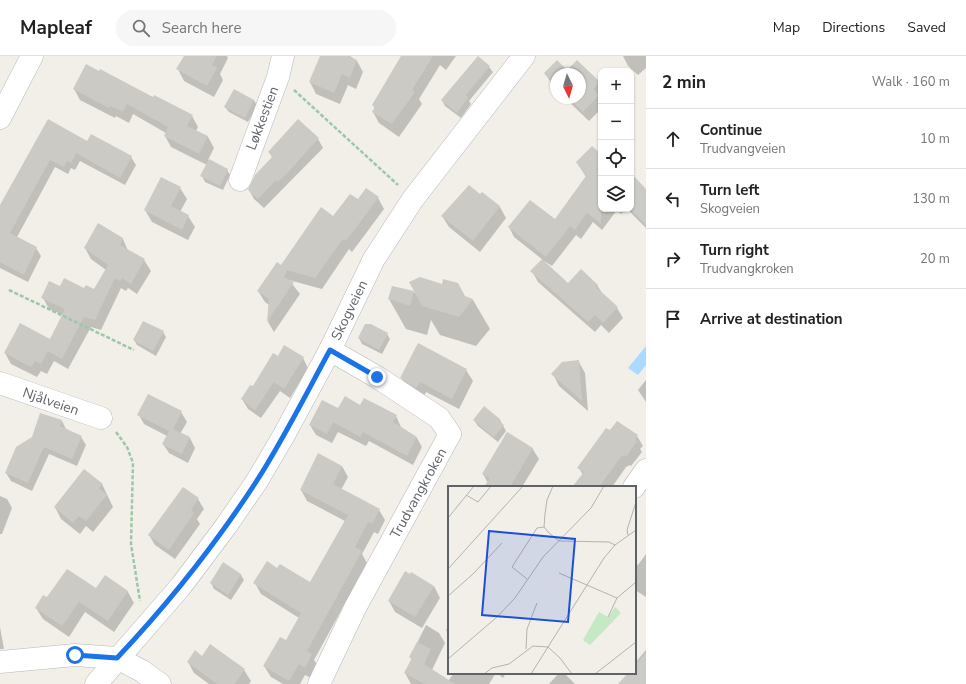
<!DOCTYPE html>
<html lang="en">
<head>
<meta charset="utf-8">
<style>
  :root { --surface:#fff; --page:#f6f6f6; --text:#222; --muted:#767676; --line:#e0e0e0 }
  body { margin:0; font-family:"Nunito Sans",sans-serif; background:var(--page); color:var(--text) }
  .controls { position:absolute; right:12px; top:12px; display:grid; overflow:hidden; border-radius:8px; box-shadow:0 1px 3px #0004 }
  .controls button { width:36px; height:36px; display:grid; place-items:center; padding:0; border:0; border-bottom:1px solid var(--line); background:var(--surface); color:var(--text); font:20px sans-serif }
  .compass { position:absolute; left:550px; top:12px; width:36px; height:36px; border-radius:50%; background:var(--surface); box-shadow:0 1px 3px #0004; rotate:175deg }
  .stop { position:absolute; width:12px; height:12px; margin:-9px; border:3px solid #1a73e8; border-radius:50%; background:#fff }
  .stop.end { background:#1a73e8; border-color:#fff; box-shadow:0 1px 4px #0008 }
  .list { margin:0; padding:0; list-style:none }
  h2 { display:flex; justify-content:space-between; align-items:center; height:52px; margin:0; padding:0 16px; font-size:17px }
  h2 small { font-size:13px; font-weight:400; color:var(--muted) }
  .list li { display:grid; grid-template-columns:26px 1fr auto; gap:12px; align-items:center; box-sizing:border-box; height:60px; padding:0 16px; border-top:1px solid var(--line) }
  .list b { display:block; font-size:15px; white-space:nowrap }
  .list p { margin:0; font-size:13px; white-space:nowrap; color:var(--muted) }
  .list em { font-size:13px; font-style:normal; color:var(--muted) }
  .icon { flex:none; width:22px; height:22px; fill:none; stroke:currentColor; stroke-width:2; stroke-linecap:round; stroke-linejoin:round }
  .map { position:relative; flex:none; width:646px; height:628px; overflow:hidden }
  header { display:flex; align-items:center; gap:24px; box-sizing:border-box; height:56px; padding:0 20px; background:var(--surface); border-bottom:1px solid var(--line) }
  header strong { font-size:19px }
  nav { display:flex; gap:22px; margin-inline-start:auto; font-size:14px }
  .search { width:280px; height:36px; background:var(--page); display:flex; align-items:center; gap:10px; box-sizing:border-box; padding:0 14px; border-radius:22px; color:var(--muted); font-size:15px }
  main { display:flex }
  aside { flex:1; background:var(--surface) }
  .map>svg:first-child { display:block }
</style>
</head>
<body>
<header>
<strong>Mapleaf</strong>
<div class="search"><svg class="icon" aria-label="search" viewBox="0 0 24 24"><circle cx="10" cy="10" r="6"/><path d="M15 15l6 6"/></svg>Search here</div>
<nav><a>Map</a><a>Directions</a><a>Saved</a></nav>
</header>
<main>
<div class="map">
<svg width="646" height="628" viewBox="0 0 646 628">
  <rect width="100%" height="100%" fill="#f1efe8"/>
  <polygon fill="#aadaff" points="646,290 646,309 638,319 628,312"/>
  <g fill="#0003">
    <polygon points="185,0 227,0 228,2 220,18 223,24 214,41 184,25 178,13"/>
    <polygon points="321,0 350,0 357,5 363,16 356,33 348,29 340,48 316,38 310,26"/>
    <polygon points="403,0 456,0 446,14 440,9 419,43 422,48 399,81 379,67 373,56 375,53 373,49"/>
    <polygon points="623,0 646,0 646,12 638,19 628,10"/>
    <polygon points="478,1 489,11 493,16 469,45 471,48 461,62 445,50 442,44"/>
    <polygon points="577,5 601,29 601,53 589,65 565,42 580,42 580,18 556,18 556,33 545,18 567,15"/>
    <polygon points="74,33 154,42 192,60 198,71 196,75 208,81 214,92 208,104 227,114 230,119 223,134 205,126 202,120 207,109 171,91 165,80 166,77 133,58 129,67 116,60 115,62 80,44"/>
    <polygon points="254,44 257,50 248,66 229,56 225,51"/>
    <polygon points="48,64 88,86 131,101 136,109 125,129 80,105 75,114 71,112 68,118 55,111 17,181 36,192 41,200 28,226 0,212 0,152"/>
    <polygon points="318,83 323,92 264,152 254,143 249,134 272,101 269,96"/>
    <polygon points="601,101 601,153 626,153 621,158 617,154 602,174 593,166 581,183 576,179 552,210 544,205 543,206 568,229 597,229 604,240 617,252 623,262 609,277 601,269 595,276 538,226 532,215 543,204 514,181 509,171 555,165 586,121 577,106"/>
    <polygon points="631,118 646,134 646,172 627,153 631,153"/>
    <polygon points="180,132 187,143 180,156 188,160 195,171 188,184 152,166 145,154"/>
    <polygon points="482,137 500,151 506,162 480,196 449,171 442,160"/>
    <polygon points="378,142 384,153 352,196 349,193 322,233 289,224 300,238 274,276 268,266 269,249 265,246 258,235 334,161"/>
    <polygon points="123,183 128,195 144,204 151,215 137,238 128,232 126,235 121,232 101,274 91,271 68,313 54,305 47,318 41,315 37,321 11,308 5,297 51,284 63,259 49,253 43,242 60,232 94,234 106,214 91,203 85,192"/>
    <polygon points="393,231 416,237 473,244 490,273 476,290 440,279 431,264 427,279 406,273 389,243"/>
    <polygon points="163,276 166,281 156,300 137,289 134,284"/>
    <polygon points="387,278 390,283 382,298 362,288 359,282"/>
    <polygon points="278,301 303,302 308,312 290,342 280,335 261,362 248,353 242,343"/>
    <polygon points="579,306 585,317 588,355 559,330 553,318"/>
    <polygon points="466,314 473,325 459,353 426,336 423,342 408,333 402,322"/>
    <polygon points="646,324 646,346 638,334"/>
    <polygon points="361,350 396,360 401,371 417,382 422,391 413,409 369,385 366,390 338,376 332,387 316,379 310,369 338,354"/>
    <polygon points="181,356 187,366 180,378 190,382 195,392 188,407 169,397 163,388 167,380 144,368 139,359"/>
    <polygon points="474,364 500,364 506,375 498,386 478,370"/>
    <polygon points="62,365 66,373 81,381 86,389 77,410 49,398 32,435 11,425 6,417"/>
    <polygon points="637,380 643,390 640,393 642,396 631,410 630,409 626,411 612,431 581,431 583,419 579,412"/>
    <polygon points="532,392 539,403 522,431 486,431 488,427 483,418"/>
    <polygon points="342,410 348,421 341,434 379,454 385,464 378,478 374,476 362,498 367,507 314,604 318,610 311,622 305,619 300,628 283,628 271,621 264,610 286,586 299,562 261,538 255,527 277,513 310,528 345,465 307,445 301,434"/>
    <polygon points="102,428 113,451 93,476 86,470 80,478 61,463 55,451"/>
    <polygon points="183,432 198,443 204,453 197,463 200,468 175,503 155,489 149,479"/>
    <polygon points="0,440 7,443 12,452 2,478 0,478"/>
    <polygon points="646,498 646,541 635,534 635,507 638,509"/>
    <polygon points="224,508 241,519 244,524 231,544 214,533 211,527"/>
    <polygon points="106,521 128,536 134,547 114,576 85,556 69,581 43,563 36,552 47,543 97,534"/>
    <polygon points="434,530 440,542 422,572 395,556 389,545"/>
    <polygon points="426,569 439,577 445,587 432,614 448,625 454,617 496,617 489,628 411,628 405,617 412,604 410,601"/>
    <polygon points="449,570 449,580 446,574"/>
    <polygon points="0,571 4,593 0,593"/>
    <polygon points="211,590 244,614 251,625 249,628 209,628 194,617 188,606 203,601"/>
    <polygon points="646,594 646,628 619,628 629,617 635,617 635,607"/>
    <polygon points="497,617 506,617 503,622"/>
    <polygon points="559,617 564,617 575,628 549,628"/>
  </g>
  <g fill="#cccac5">
    <polygon points="184,0 217,0 212,9 217,12 207,30 176,13"/>
    <polygon points="320,0 348,0 357,4 350,22 342,18 334,37 309,26"/>
    <polygon points="401,0 433,0 412,34 415,36 392,68 372,56 375,51 372,49"/>
    <polygon points="478,0 490,10 466,39 468,42 457,57 441,44"/>
    <polygon points="557,4 567,14 577,4 600,26 593,33 599,39 583,56 569,42 580,42 580,18 556,18 556,30 544,17"/>
    <polygon points="86,8 99,15 100,13 153,41 154,39 193,59 187,70 208,80 199,98 164,80 168,71 127,48 123,56 110,50 109,52 73,33"/>
    <polygon points="234,33 254,44 245,62 224,51"/>
    <polygon points="48,63 87,85 91,78 132,100 120,122 76,97 71,107 67,105 64,111 50,104 10,177 37,191 24,219 0,206 0,149"/>
    <polygon points="298,63 319,82 289,115 278,126 276,124 258,143 248,134 255,119 273,100 268,96"/>
    <polygon points="592,90 601,98 601,168 587,157 575,174 570,170 546,201 508,171 530,144 555,163 586,120 576,106"/>
    <polygon points="209,103 228,113 220,130 200,120"/>
    <polygon points="631,117 646,133 646,169 631,154"/>
    <polygon points="161,121 181,131 171,150 189,159 182,174 144,154"/>
    <polygon points="469,129 480,138 482,136 500,150 473,185 441,160"/>
    <polygon points="366,132 379,141 346,185 343,183 315,222 287,214 284,221 294,226 267,266 269,243 257,235 277,206 281,209 321,151 333,160 350,138 358,143"/>
    <polygon points="98,167 123,182 120,189 145,203 131,228 122,222 120,225 115,222 95,264 84,261 62,303 48,295 41,308 35,305 31,311 4,297 20,267 50,283 65,253 41,242 49,225 60,230 64,222 84,232 86,229 94,233 108,209 84,192"/>
    <polygon points="542,203 568,227 581,213 598,229 596,231 618,251 603,267 595,259 588,266 530,215"/>
    <polygon points="420,221 442,228 443,223 458,227 465,240 473,243 459,261 422,250 414,235 410,250 388,243 392,230 414,235 409,226"/>
    <polygon points="143,265 164,275 153,295 133,284"/>
    <polygon points="365,268 371,268 388,277 379,294 358,282"/>
    <polygon points="418,287 467,313 452,343 420,326 416,332 400,322"/>
    <polygon points="284,289 304,301 284,333 274,326 255,354 241,343 250,329 253,330 273,297 278,300"/>
    <polygon points="579,304 582,345 551,318 562,306"/>
    <polygon points="148,338 182,355 173,373 190,381 182,398 162,388 169,375 137,359"/>
    <polygon points="345,340 360,349 364,342 397,359 393,366 417,381 407,400 363,376 360,381 333,366 327,378 309,369 322,344 338,352"/>
    <polygon points="484,350 500,363 499,365 504,369 494,381 473,364"/>
    <polygon points="40,357 62,364 60,370 82,380 72,403 44,391 28,427 5,417 16,391 32,381"/>
    <polygon points="617,365 638,379 635,384 637,385 626,401 624,399 621,401 599,431 572,431 584,416 577,412 606,372 610,374"/>
    <polygon points="507,376 533,392 510,431 484,431 490,422 482,418"/>
    <polygon points="318,397 342,410 333,428 380,453 372,468 368,466 355,491 362,495 307,595 312,598 305,612 299,608 289,625 263,610 280,581 286,584 301,557 253,527 267,505 277,512 280,508 310,526 348,459 300,434"/>
    <polygon points="84,413 103,428 99,432 107,439 86,465 79,460 73,467 54,451"/>
    <polygon points="183,431 199,442 191,454 194,457 169,494 148,479"/>
    <polygon points="223,506 241,518 228,539 210,527"/>
    <polygon points="67,513 96,532 105,519 128,535 108,565 79,546 62,570 35,552 43,539 47,541"/>
    <polygon points="405,515 410,518 411,516 434,530 415,561 388,545"/>
    <polygon points="417,586 431,593 424,608 455,628 425,628 404,617 412,602 409,601"/>
    <polygon points="210,588 245,613 235,628 217,628 187,606 195,594 202,600"/>
    <polygon points="646,597 646,628 618,628 628,617 635,617 635,609"/>
  </g>
  <g fill="none" stroke-linecap="round" stroke-linejoin="round">
    <g stroke="#b5b8bc" stroke-width="23">
      <g id="minor">
        <polyline points="240,124 278,21 283,0"/>
        <polyline points="0,327 101,362"/>
        <polyline points="634,431 646,414"/>
        <polyline points="0,606 75,599 117,602 142,615 160,628"/>
        <polyline points="96,628 181,530 226,470 257,425 284,379 330,294 374,203 413,143 524,0"/>
        <polyline points="319,628 355,552 450,378 439,362 377,321 330,294"/>
      </g>
    </g>
    <g stroke="#b6babf" stroke-width="23">
      <polyline id="secondary" points="0,62 32,0"/>
    </g>
    <g stroke="#9cc7a9" stroke-width="2.5" stroke-dasharray="4 2" stroke-linecap="butt">
      <polyline points="294,34 398,129"/>
      <polyline points="9,234 134,294"/>
      <polyline points="116,376 127,391 133,407 131,488 140,545"/>
    </g>
    <use href="#minor" stroke="#fff" stroke-width="22"/>
    <use href="#secondary" stroke="#fff" stroke-width="22"/>
  </g>
  <g fill="none" stroke-linecap="round" stroke-linejoin="round">
    <path stroke="#1a73e8" stroke-width="5" d="M75 599 117 602C168 548 215 489 256 426 283 384 306 338 330 294L377 321"/>
  </g>
  <g text-anchor="middle" stroke-width="4" stroke-linejoin="round" paint-order="stroke">
    <g font-size="14" fill="#5f6368" stroke="#fff">
      <text transform="translate(262 62) rotate(-69)" y="5">Løkkestien</text>
      <text transform="translate(349 254) rotate(-64)" y="5">Skogveien</text>
      <text transform="translate(51 345) rotate(19)" y="5">Njålveien</text>
      <text transform="translate(418 437) rotate(-61)" y="5">Trudvangkroken</text>
    </g>
  </g>
  <g transform="translate(448 430)">
    <rect width="188" height="188" fill="#f1efe8"/>
    <path d="M167 121 173 127 142 159 135 154 151 126 160 131Z" fill="#c5e8c5"/>
    <path fill="none" stroke="#b3b3b1" stroke-width="1" d="M105 0 99 14 97 28 96 41 101 47 111 55 161 56 167 59M18 9 30 16 43 0M0 32 26 0M180 49 179 44 188 16M0 83 75 0M111 87 169 112 188 96M79 93 64 81 89 42 96 41M0 110 25 88 54 57M160 131 169 112M100 161 112 172 124 188M78 163 79 143 89 117M0 173 49 131 67 112 95 71 143 22 156 0M36 188 44 182 61 178 85 160 100 161M83 188 156 72 167 59 188 44M147 188 188 156"/>
    <path fill="#1d4ed8" fill-opacity="0.15" stroke="#1d4ed8" stroke-width="2" d="M41 45 127 53 120 136 34 129Z"/>
    <rect width="188" height="188" fill="none" stroke="#5f6368" stroke-width="2"/>
  </g>
</svg>
<div class="controls">
<button>+</button>
<button>−</button>
<button><svg class="icon" aria-label="locate" viewBox="0 0 24 24"><circle cx="12" cy="12" r="6"/><path d="M12 2v4M12 18v4M2 12h4M18 12h4"/></svg></button>
<button><svg class="icon" aria-label="layers" viewBox="0 0 24 24"><path d="M12 4l9 5-9 5-9-5zM3 14l9 5 9-5"/></svg></button>
</div>
<svg class="compass" viewBox="-18 -18 36 36"><path d="M0-13l5 13h-10z" fill="#e53935"/><path d="M0 13l5-13h-10z" fill="#767676"/></svg>
<div class="stop" style="left:75px;top:599px"></div>
<div class="stop end" style="left:377px;top:321px"></div>
</div>
<aside>
<h2>2 min<small>Walk · 160 m</small></h2>
<ul class="list">
<li><svg class="icon" aria-label="ahead" viewBox="0 0 24 24"><path d="M12 20V5M6 11l6-6 6 6"/></svg><div><b>Continue</b><p>Trudvangveien</p></div><em>10 m</em></li>
<li><svg class="icon" aria-label="left" viewBox="0 0 24 24"><path d="M17 20v-9H6M10 6l-5 5 5 5"/></svg><div><b>Turn left</b><p>Skogveien</p></div><em>130 m</em></li>
<li><svg class="icon" aria-label="right" viewBox="0 0 24 24"><path d="M7 20v-9h11M14 6l5 5-5 5"/></svg><div><b>Turn right</b><p>Trudvangkroken</p></div><em>20 m</em></li>
<li><svg class="icon" aria-label="arrive" viewBox="0 0 24 24"><path d="M6 21V4h12l-3 4 3 4H6"/></svg><div><b>Arrive at destination</b></div></li>
</ul>
</aside>
</main>
</body>
</html>
